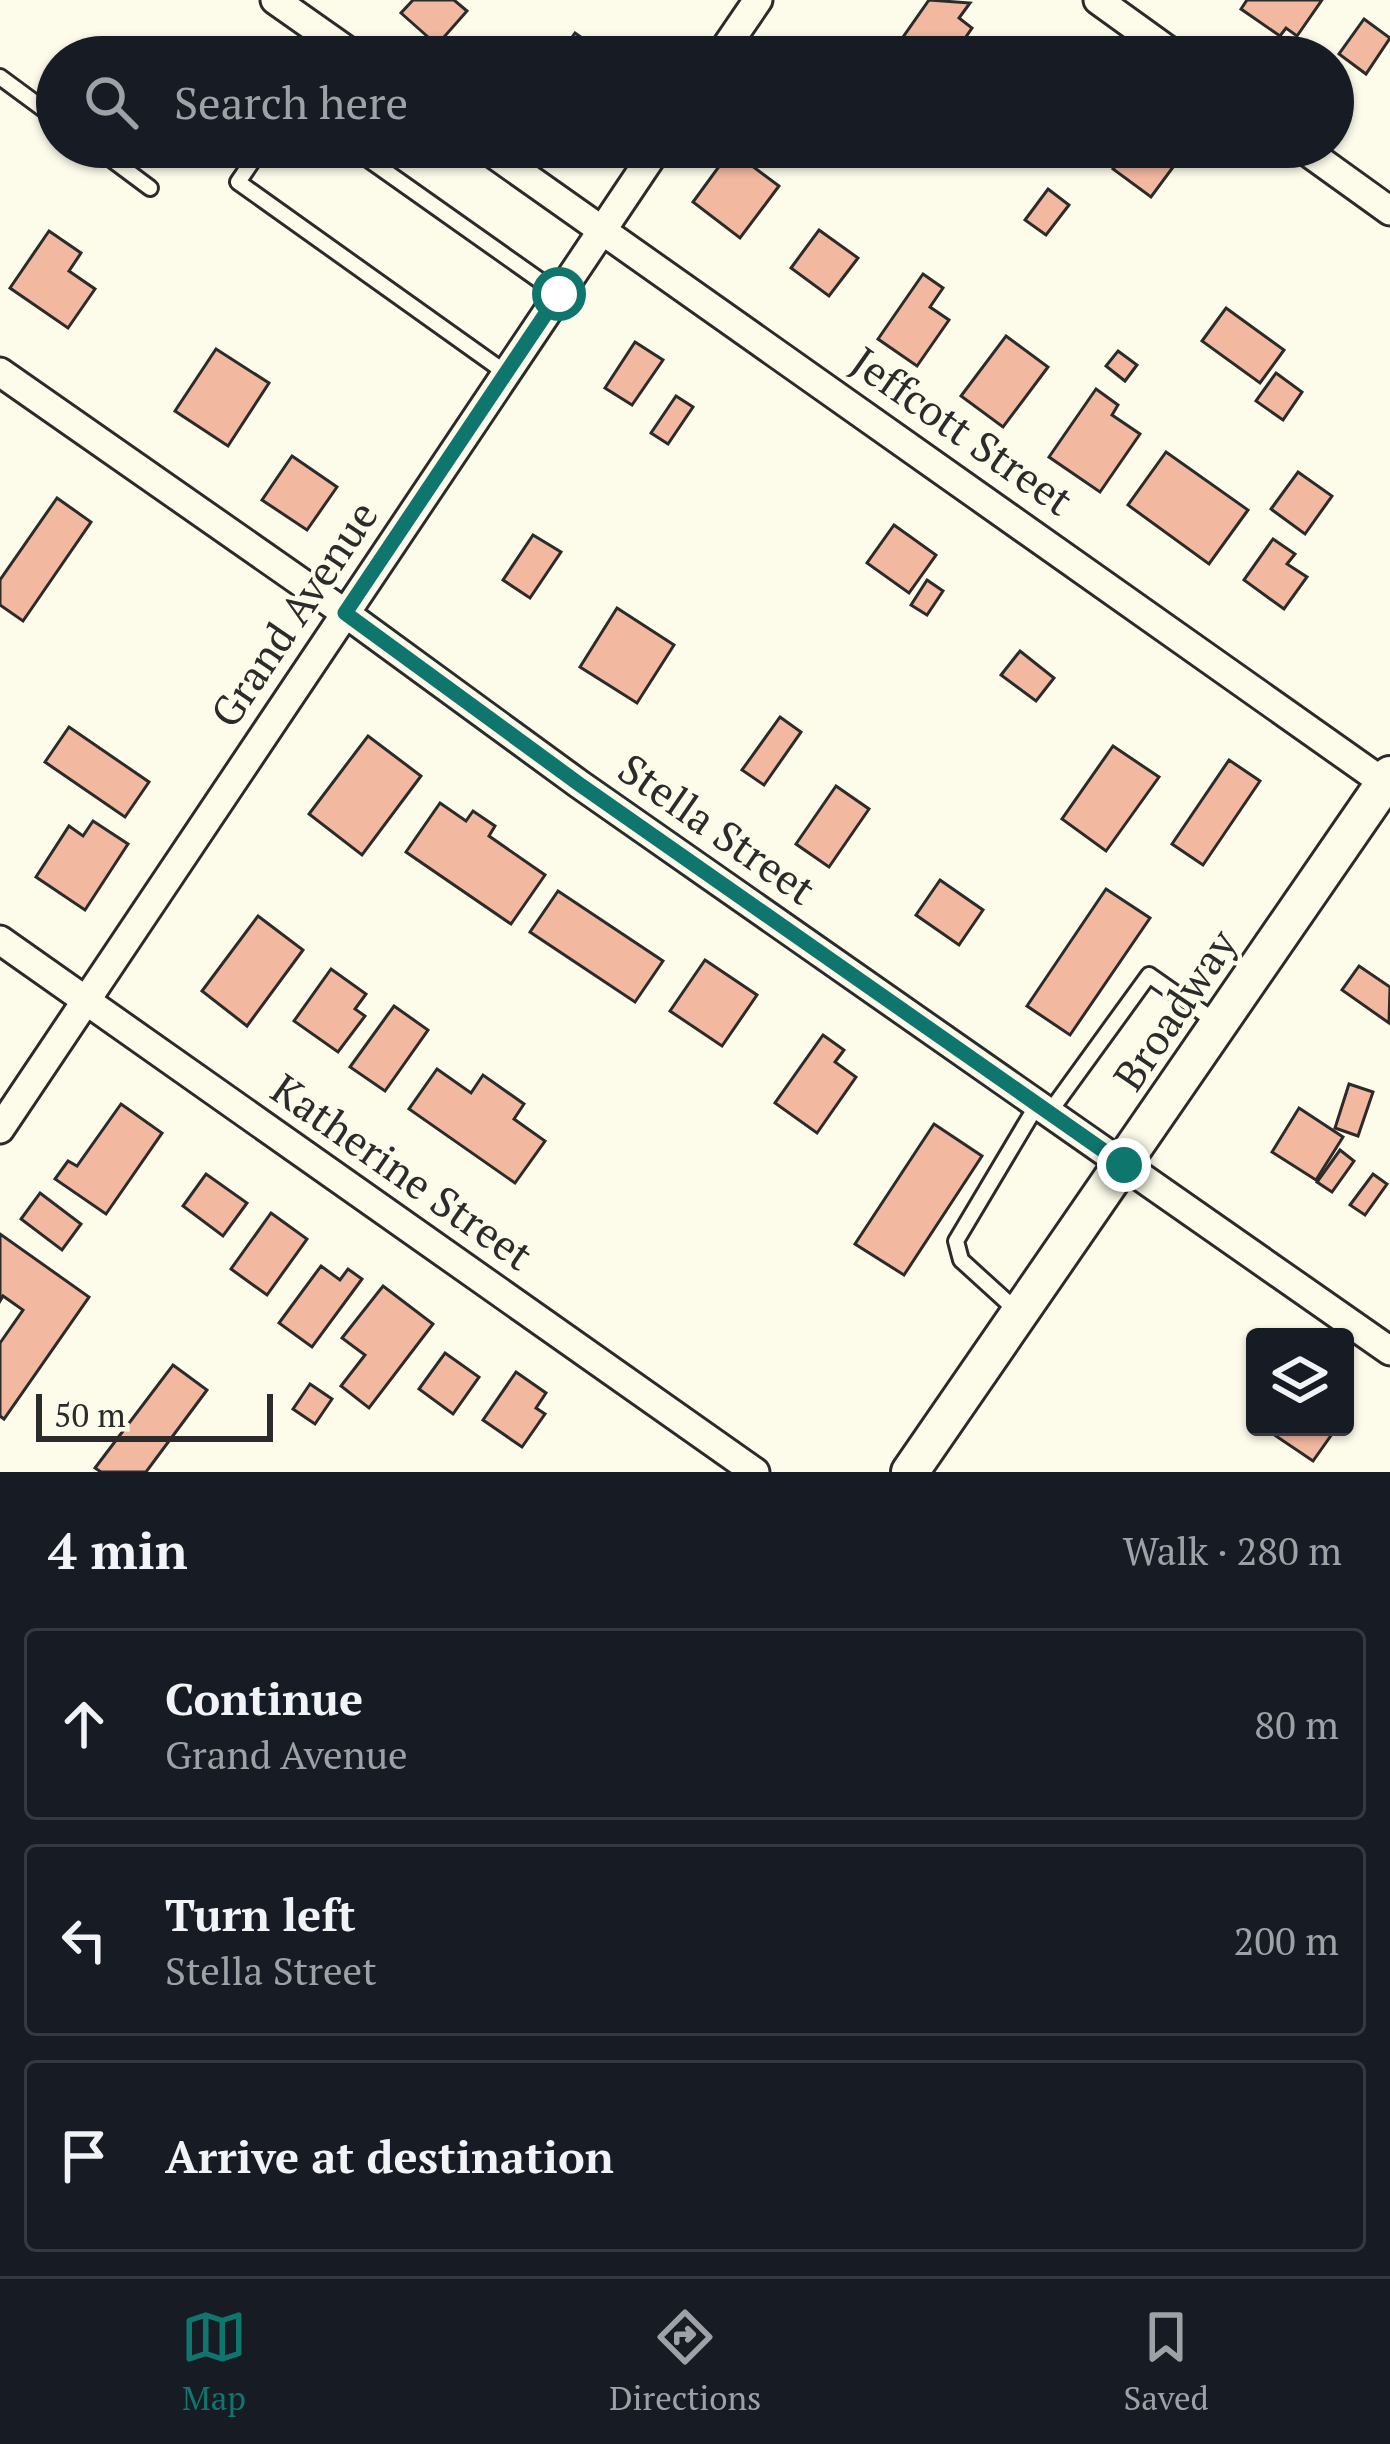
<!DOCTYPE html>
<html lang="en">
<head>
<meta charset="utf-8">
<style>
  :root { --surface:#171b24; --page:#20242c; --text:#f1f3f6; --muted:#9ea1a6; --line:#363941; --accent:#0f766e }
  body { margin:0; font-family:"PT Serif",serif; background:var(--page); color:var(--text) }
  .controls { position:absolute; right:36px; bottom:36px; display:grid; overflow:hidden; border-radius:12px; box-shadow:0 3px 9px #0004 }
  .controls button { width:108px; height:108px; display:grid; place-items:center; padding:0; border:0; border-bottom:3px solid var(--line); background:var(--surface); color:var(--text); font:60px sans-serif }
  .scale { position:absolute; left:36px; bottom:30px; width:237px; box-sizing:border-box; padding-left:12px; border:6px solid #2b2b2b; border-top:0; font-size:33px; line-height:42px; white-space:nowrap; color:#2b2b2b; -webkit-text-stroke:9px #fdfbea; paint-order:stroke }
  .stop { position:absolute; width:36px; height:36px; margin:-27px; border:9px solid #0f766e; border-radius:50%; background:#fff }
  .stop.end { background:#0f766e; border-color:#fff; box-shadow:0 3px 12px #0008 }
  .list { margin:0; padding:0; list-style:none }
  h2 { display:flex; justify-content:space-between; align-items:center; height:156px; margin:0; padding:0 48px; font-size:51px }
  h2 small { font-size:39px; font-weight:400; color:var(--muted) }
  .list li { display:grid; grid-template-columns:78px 1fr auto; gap:36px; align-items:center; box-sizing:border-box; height:192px; margin:0 24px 24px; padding:0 24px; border:3px solid var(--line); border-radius:12px }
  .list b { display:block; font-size:45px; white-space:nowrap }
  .list p { margin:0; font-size:39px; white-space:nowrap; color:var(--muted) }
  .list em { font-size:39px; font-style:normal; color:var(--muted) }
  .icon { flex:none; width:66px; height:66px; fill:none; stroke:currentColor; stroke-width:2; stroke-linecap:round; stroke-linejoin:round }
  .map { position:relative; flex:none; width:1390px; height:1472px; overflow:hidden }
  .search { position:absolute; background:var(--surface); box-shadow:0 3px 9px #0004; left:36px; right:36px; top:36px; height:132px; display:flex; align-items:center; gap:30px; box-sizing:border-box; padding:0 42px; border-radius:66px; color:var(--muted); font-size:45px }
  .sheet { height:804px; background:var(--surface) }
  nav { display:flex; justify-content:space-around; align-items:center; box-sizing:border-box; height:168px; border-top:3px solid var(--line); background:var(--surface); font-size:33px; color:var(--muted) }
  nav a { display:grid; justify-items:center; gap:6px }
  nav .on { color:var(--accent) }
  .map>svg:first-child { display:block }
</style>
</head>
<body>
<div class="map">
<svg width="1390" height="1472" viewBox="0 0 1390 1472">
  <rect width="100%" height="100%" fill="#fdfbea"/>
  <g fill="#f2b8a0" stroke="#2b2b2b" stroke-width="3">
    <polygon points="413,0 454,0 467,11 437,45 401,13"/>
    <polygon points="929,0 970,3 959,18 972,28 952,57 924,57 901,40"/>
    <polygon points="1247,0 1322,0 1297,36 1286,28 1280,36 1241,9"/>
    <polygon points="1364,19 1390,38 1366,74 1339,54"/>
    <polygon points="575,33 609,57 558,57"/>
    <polygon points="1129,147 1172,147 1182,155 1151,197 1113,169"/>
    <polygon points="731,150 779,186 740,238 693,202"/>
    <polygon points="1048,189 1069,205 1046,235 1025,220"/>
    <polygon points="819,230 858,258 829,296 791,268"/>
    <polygon points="49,231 81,253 69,271 95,289 68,328 10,288"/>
    <polygon points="923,274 943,288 930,307 949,320 917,366 878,339"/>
    <polygon points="1226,308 1284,350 1260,383 1202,341"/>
    <polygon points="1006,336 1048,367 1003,427 961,396"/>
    <polygon points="635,342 663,360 632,405 605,388"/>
    <polygon points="216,349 269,383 228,446 175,411"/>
    <polygon points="1118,351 1137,365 1125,381 1106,366"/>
    <polygon points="1276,373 1302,392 1283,420 1256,401"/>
    <polygon points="1096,389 1118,405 1112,415 1140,434 1100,492 1049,457"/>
    <polygon points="676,396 693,407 668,444 651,433"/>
    <polygon points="1166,452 1248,510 1209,564 1128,505"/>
    <polygon points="292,456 337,487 307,530 262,500"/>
    <polygon points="1298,472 1332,496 1305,534 1271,509"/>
    <polygon points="57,498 91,522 23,621 0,605 0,580"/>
    <polygon points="894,525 936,555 909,593 867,563"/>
    <polygon points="533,535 561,552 530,598 503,580"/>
    <polygon points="1273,539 1295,554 1287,564 1307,577 1284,609 1244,580"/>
    <polygon points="927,580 943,591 927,615 911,605"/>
    <polygon points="617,608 674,645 637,703 580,667"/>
    <polygon points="1020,651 1054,678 1036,701 1001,675"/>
    <polygon points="780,717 801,732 764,785 742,770"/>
    <polygon points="69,727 149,782 125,817 45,762"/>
    <polygon points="368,736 421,776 362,855 309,814"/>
    <polygon points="1113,746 1159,777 1106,851 1062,819"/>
    <polygon points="1229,760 1260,781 1203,865 1172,844"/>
    <polygon points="836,786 869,809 829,867 796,844"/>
    <polygon points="440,803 466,821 473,811 495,826 489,836 545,875 511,924 406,852"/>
    <polygon points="93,821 128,844 85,910 36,877 69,826 83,836"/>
    <polygon points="940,880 983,910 959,945 916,915"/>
    <polygon points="1106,889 1150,918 1070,1035 1027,1006"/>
    <polygon points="558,891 663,961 635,1002 530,932"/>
    <polygon points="258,916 303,950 247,1026 202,991"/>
    <polygon points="705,960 757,995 722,1046 670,1011"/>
    <polygon points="1359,966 1390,987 1389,1023 1342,990"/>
    <polygon points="331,969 366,994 355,1009 365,1016 338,1052 294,1021"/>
    <polygon points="394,1006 428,1030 385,1091 350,1067"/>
    <polygon points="823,1035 844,1050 835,1062 856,1077 817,1133 775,1103"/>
    <polygon points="437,1069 471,1093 483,1075 524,1104 514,1119 545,1141 515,1183 409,1109"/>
    <polygon points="1349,1084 1373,1092 1358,1136 1335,1128"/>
    <polygon points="121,1104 162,1133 106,1214 55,1179 68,1161 77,1166"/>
    <polygon points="1299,1108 1343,1137 1316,1180 1272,1152"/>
    <polygon points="934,1124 982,1156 904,1275 855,1244"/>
    <polygon points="1340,1150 1354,1161 1332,1192 1317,1182"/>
    <polygon points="206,1174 247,1203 223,1236 183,1206"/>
    <polygon points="1373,1174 1387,1184 1365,1215 1350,1205"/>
    <polygon points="40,1193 81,1224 62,1250 21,1219"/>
    <polygon points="271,1213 307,1239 267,1295 231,1269"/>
    <polygon points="0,1234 89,1297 4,1419 0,1416 0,1343 23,1310 3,1296 0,1301"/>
    <polygon points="321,1266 340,1280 348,1269 362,1279 312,1347 279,1323"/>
    <polygon points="383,1286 433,1324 369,1408 341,1386 365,1355 342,1338"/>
    <polygon points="445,1353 479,1377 453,1414 419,1389"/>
    <polygon points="173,1365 207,1390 146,1472 101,1472 95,1468"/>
    <polygon points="516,1372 546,1393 536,1408 545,1414 522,1447 483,1420"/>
    <polygon points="310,1384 332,1399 315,1424 293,1409"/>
    <polygon points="1274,1427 1337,1427 1313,1461 1270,1432"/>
  </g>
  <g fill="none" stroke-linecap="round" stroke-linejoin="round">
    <g stroke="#2b2b2b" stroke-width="20">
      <g id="service">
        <polyline points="0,77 57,119"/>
        <polyline points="95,147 150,188"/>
        <polyline points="262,147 238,182 506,373"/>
        <polyline points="351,147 559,294"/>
        <polyline points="1049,1113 1149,975 1216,1022"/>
        <polyline points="1016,1310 961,1260 956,1241 1037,1105"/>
      </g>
    </g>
    <g stroke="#2b2b2b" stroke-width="33">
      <g id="minor">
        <polyline points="275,0 356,57"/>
        <polyline points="1098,0 1177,57"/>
        <polyline points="719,57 758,0"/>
        <polyline points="484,147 1390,787"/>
        <polyline points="1301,147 1390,211"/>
        <polyline points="0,372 345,613 579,784 1390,1351"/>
        <polyline points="0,940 755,1472"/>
        <polyline points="0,1129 658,147"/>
      </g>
    </g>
    <g stroke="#2b2b2b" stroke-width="42">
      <polyline id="tertiary" points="910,1472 1390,775"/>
    </g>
    <use href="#service" stroke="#fdfbea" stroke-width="14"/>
    <use href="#minor" stroke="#fdfbea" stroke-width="27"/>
    <use href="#tertiary" stroke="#fdfbea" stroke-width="36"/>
  </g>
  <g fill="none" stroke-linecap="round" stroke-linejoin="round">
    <polyline stroke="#0f766e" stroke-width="15" points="559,294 345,613 579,784 1124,1165"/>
  </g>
  <g text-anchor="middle" stroke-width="9" stroke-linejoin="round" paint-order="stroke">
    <g font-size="42" fill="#2b2b2b" stroke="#fdfbea">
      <text transform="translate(962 431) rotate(35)" y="15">Jeffcott Street</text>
      <text transform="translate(294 614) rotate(-56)" y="15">Grand Avenue</text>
      <text transform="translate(717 829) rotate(35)" y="15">Stella Street</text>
      <text transform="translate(1175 1010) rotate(-56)" y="15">Broadway</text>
      <text transform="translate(402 1172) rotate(35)" y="15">Katherine Street</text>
    </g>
  </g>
</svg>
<div class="controls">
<button><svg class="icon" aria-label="layers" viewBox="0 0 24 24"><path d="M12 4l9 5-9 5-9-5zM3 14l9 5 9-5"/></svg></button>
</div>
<div class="scale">50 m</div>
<div class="stop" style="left:559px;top:294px"></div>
<div class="stop end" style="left:1124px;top:1165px"></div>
<div class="search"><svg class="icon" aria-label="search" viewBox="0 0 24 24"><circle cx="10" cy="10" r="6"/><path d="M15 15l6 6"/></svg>Search here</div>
</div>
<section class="sheet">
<h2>4 min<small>Walk · 280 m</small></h2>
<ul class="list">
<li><svg class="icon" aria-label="ahead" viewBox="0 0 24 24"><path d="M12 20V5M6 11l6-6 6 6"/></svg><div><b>Continue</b><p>Grand Avenue</p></div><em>80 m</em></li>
<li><svg class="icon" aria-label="left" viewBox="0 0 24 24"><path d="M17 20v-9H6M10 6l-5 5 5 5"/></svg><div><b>Turn left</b><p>Stella Street</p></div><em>200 m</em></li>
<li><svg class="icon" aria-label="arrive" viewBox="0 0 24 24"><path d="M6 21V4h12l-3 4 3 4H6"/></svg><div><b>Arrive at destination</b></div></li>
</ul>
</section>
<nav>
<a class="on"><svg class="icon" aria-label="map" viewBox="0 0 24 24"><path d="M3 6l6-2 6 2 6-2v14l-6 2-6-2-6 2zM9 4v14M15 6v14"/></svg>Map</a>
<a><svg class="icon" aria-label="directions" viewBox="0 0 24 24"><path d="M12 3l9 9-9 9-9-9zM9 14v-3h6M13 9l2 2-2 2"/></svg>Directions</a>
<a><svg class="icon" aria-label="saved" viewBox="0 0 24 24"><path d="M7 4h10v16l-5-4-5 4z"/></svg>Saved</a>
</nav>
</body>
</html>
